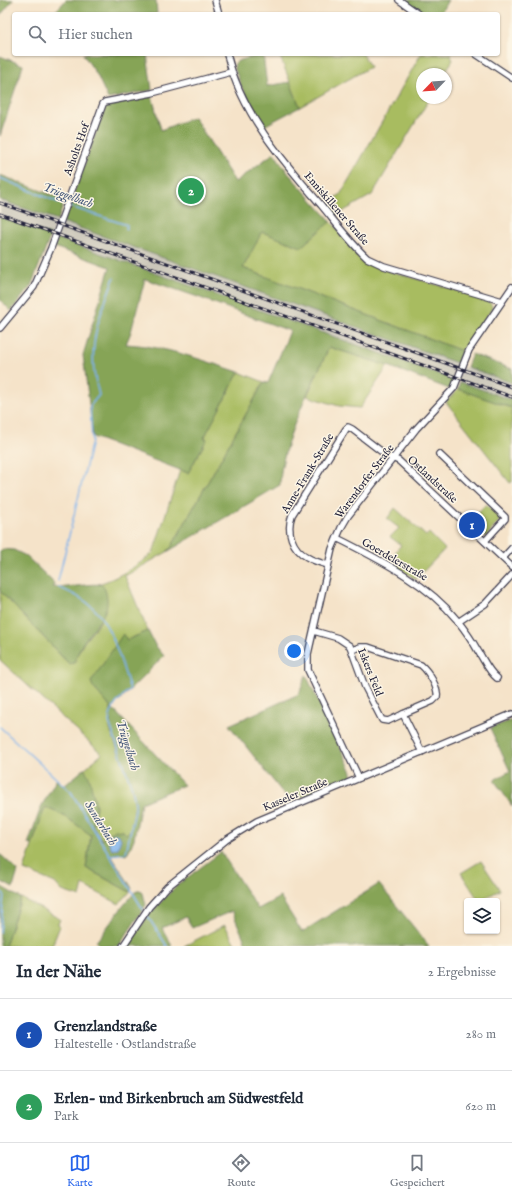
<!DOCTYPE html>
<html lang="de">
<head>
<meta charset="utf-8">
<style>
  :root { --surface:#fff; --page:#f2f2f3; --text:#1f2937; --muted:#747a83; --line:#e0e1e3; --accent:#2563eb }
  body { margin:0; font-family:"IM FELL English",serif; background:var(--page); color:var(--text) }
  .controls { position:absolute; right:12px; bottom:12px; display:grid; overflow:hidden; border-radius:4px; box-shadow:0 1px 3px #0004 }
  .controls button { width:36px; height:36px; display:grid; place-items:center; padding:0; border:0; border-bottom:1px solid var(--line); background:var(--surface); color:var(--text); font:20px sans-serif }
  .compass { position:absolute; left:416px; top:68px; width:36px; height:36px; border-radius:50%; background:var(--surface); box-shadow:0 1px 3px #0004; rotate:245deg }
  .you { position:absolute; left:294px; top:651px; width:14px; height:14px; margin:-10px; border:3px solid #fff; border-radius:50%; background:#1a73e8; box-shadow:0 0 0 6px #1a73e833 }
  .badge { display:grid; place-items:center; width:26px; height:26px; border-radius:50%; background:var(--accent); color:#fff; font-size:13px; font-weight:700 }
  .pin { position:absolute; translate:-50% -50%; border:2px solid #fff; box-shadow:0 1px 4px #0006 }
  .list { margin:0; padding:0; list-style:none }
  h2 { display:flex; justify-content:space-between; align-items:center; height:52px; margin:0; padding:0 16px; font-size:17px }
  h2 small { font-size:13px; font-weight:400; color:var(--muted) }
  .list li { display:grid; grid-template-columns:26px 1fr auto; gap:12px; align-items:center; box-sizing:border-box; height:72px; padding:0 16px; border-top:1px solid var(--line) }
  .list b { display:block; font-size:15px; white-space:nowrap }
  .list p { margin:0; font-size:13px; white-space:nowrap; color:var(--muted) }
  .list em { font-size:13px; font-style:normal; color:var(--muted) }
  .icon { flex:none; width:22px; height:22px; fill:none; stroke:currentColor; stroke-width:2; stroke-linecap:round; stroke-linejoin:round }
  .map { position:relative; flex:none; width:512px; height:946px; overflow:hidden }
  .search { position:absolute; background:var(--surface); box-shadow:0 1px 3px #0004; left:12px; right:12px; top:12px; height:44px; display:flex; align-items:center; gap:10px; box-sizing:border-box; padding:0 14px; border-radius:4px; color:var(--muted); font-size:15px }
  .sheet { height:196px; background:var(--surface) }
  nav { display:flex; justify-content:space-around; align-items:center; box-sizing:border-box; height:56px; border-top:1px solid var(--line); background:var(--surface); font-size:11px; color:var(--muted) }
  nav a { display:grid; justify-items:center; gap:2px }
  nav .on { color:var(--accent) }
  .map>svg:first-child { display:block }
</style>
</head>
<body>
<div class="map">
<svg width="512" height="946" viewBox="0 0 512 946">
  <rect width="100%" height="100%" fill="#fcf5e5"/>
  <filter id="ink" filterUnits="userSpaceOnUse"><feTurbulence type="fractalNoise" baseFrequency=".025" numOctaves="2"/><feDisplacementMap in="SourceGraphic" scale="8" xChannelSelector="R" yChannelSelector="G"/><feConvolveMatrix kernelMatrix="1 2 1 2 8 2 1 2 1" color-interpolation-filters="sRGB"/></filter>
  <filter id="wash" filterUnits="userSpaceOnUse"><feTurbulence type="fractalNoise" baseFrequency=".012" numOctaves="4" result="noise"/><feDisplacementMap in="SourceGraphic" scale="16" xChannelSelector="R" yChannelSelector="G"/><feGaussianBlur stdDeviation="0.9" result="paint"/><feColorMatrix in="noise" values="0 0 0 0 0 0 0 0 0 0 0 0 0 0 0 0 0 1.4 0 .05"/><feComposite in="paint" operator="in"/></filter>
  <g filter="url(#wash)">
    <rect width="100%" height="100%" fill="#f5e3c9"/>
    <polygon fill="#c8c4b8" points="0,200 457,363 459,366 465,368 467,367 512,383 512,400 460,382 460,381 456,379 455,380 430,372 0,217"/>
    <g fill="#a8bc61" stroke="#656f4e">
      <polygon points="279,54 363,54 370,67 300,107"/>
      <polygon points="421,54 450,54 453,60 444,74 422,74 422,98 430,98 372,195 335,216 324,204 340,195"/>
      <path d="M152 97 161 130 194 117 235 182 274 153 288 173 365 260 383 269 486 299C490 302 492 304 492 309L462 351 243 268 256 242 107 106Z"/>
      <polygon points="329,347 388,366 360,408 339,406 307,396"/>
      <path d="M239 372 264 382 172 546 167 552 125 576 148 631 127 640 123 634 93 687 112 708 110 716 130 782 135 805 131 830 125 835 110 832 102 840 93 826 89 777 84 769 102 754 0 660V591L69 664 73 663 84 642 100 622 103 585 98 584C118 578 137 566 153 553L180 470 188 473 207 439 204 438Z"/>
      <polygon points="458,389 512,408 512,482 510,483 446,402"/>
      <polygon points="486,504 501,519 487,536 484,536 469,522"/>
      <polygon points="395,508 426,536 429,533 445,549 416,579 391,564 396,551 401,545 390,537 399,528 387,519"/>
      <polygon points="45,807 66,817 91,835 86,868 130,892 119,904 83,885 80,897 62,891 55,883 24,870"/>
      <polygon points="481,861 500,890 479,901 461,873"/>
      <polygon points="21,898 60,919 58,924 60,926 52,946 5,946"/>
      <polygon points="225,925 236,946 184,946"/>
    </g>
    <g fill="#86a457" stroke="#546349">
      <polygon points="0,0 13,0 0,16"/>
      <polygon points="66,0 156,0 157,14 53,14"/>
      <polygon points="404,0 448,0 440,14 424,14"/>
      <polygon points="83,54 147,54 152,90 108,99 97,75"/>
      <polygon points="263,54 267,86 290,82 300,107 264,126 241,86 234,67 235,63 238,61"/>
      <polygon points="0,56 23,65 0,136"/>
      <polygon points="152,96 161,130 194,117 235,182 274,153 288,173 331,221 301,247 262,232 243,268 462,351 457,363 63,222 106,105"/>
      <polygon points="0,175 65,200 58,220 0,200"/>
      <polygon points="0,217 51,235 31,286 11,311 0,300"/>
      <path d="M57 238 455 380 449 389 388 366 329 347C311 388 281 441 280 485L167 552 172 546 264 382 268 383 290 331 195 296 145 279 131 332 126 344C165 346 202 360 239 372L204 438 207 439 188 473 93 437 83 355 110 267 54 247Z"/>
      <polygon points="472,354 512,369 512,383 467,367"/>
      <polygon points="460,382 512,400 512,408 458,389"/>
      <path d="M3 549 14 550 26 556 54 583 53 587C69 589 91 582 103 585 116 612 95 623 83 643 79 649 77 656 74 663L69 664 0 591V551Z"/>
      <polygon points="148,631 155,645 164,656 112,708 184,785 141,803 134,839 128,853 126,855 120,853 111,855 132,888 130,892 86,868 91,835 66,817 45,807 32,845 28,844 41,807 56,780 64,786 84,769 89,776 96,806 93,826 102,840 115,830 123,831 126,834 131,830 135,805 130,782 110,729 110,716 111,708 93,687 91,682 123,634 127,640"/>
      <polygon points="306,675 352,772 352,777 290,802 229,725 299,694"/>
      <polygon points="512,720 512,806 494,780 510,771 490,728"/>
      <polygon points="221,852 258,909 280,897 302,932 379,884 429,946 247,946 232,911 192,928 186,917 162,928 172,946 128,946 147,917 175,887"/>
      <polygon points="0,854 18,871 13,888 0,881"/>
      <polygon points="0,886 21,898 5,946 0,946"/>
      <polygon points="137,890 140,890 143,893 146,905 119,946 100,946 96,942 123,906"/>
    </g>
    <polygon fill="#7eb3ec" stroke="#506a94" points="113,834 116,834 119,835 121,839 118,848 112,850 109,844 109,838"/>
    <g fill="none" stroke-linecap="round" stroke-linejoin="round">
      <g stroke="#7eb3ec" stroke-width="1.5">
        <polyline points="0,178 65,205"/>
        <polyline points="68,206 127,225 126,229"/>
        <path d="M58 581 92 441 90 406 99 395C97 387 95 379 94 371 90 336 102 310 114 278"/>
        <path d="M58 587C69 592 81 597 90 605 112 623 121 663 130 689 120 699 110 707 109 722L132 788 135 803V809L126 853 110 855"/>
        <polyline points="0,727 71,792 144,911"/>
        <polyline points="0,891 4,894 0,932"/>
        <polyline points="146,914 167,946"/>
      </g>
    </g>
  </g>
  <g filter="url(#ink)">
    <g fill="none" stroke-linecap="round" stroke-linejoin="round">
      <g stroke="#423f50" stroke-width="8">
        <g id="minor">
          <polyline points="215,0 219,14"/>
          <polyline points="399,0 419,14"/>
          <path d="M227 54C241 113 282 160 321 205 336 223 350 242 367 258L384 266 502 301"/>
          <polyline points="476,54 512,78"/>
          <polyline points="0,328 34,287 51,248 103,104 105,102 152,93 231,72"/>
          <polyline points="439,454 505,517 505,519 485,541"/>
          <path d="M337 538C380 560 426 582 457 620 465 630 472 640 478 651 484 660 488 671 497 678"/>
          <polyline points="503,558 512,548"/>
          <path d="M328 565C321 563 313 561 307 557 292 549 286 531 292 515L346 429 348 427 352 429 386 455 399 461 512 567"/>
          <polyline points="458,622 485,604 512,575"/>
          <polyline points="314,631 338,638 350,646 365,687 382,720 388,721 403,714"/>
          <path d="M352 650 360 647H368L421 665C428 671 439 688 437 697L433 701 403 714 422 752"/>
          <polyline points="359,778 308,670 308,654 332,549 341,528 348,516 416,429 454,388 469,350 512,287"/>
          <polyline points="123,946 149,907 167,887 226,840 257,821 512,714"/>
        </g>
      </g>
      <use href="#minor" stroke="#fff" stroke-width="5.5"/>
      <g stroke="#22223b" stroke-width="3">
        <g id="rail">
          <polyline points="0,203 512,387"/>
          <polyline points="0,214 512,397"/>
        </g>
      </g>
      <use href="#rail" stroke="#fcf5e5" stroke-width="1.5" stroke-dasharray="4.5" stroke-linecap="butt"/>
    </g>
  </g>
  <g text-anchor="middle" stroke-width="3" stroke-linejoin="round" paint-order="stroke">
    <g font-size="11" fill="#22223b" stroke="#fcf5e5">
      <text transform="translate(76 149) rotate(-70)" y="4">Asholts Hof</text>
      <text transform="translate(337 208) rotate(49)" y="4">Enniskillener Straße</text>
      <text transform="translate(307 473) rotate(-59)" y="4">Anne-Frank-Straße</text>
      <text transform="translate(433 479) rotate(43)" y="4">Ostlandstraße</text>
      <text transform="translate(364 481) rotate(-53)" y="4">Warendorfer Straße</text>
      <text transform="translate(395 559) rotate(30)" y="4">Goerdelerstraße</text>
      <text transform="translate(371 672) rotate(68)" y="4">Iskers Feld</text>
      <text transform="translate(295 794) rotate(-23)" y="4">Kasseler Straße</text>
    </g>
    <g font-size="12" font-style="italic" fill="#425579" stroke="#fcf5e5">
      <text transform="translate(68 195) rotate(20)" y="4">Trüggelbach</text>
      <text transform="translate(128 745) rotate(73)" y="4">Trüggelbach</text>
      <text transform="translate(101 823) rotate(58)" y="4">Sunderbach</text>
    </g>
  </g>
</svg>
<div class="controls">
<button><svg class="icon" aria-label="layers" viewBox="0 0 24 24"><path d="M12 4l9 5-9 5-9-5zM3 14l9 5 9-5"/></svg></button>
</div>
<svg class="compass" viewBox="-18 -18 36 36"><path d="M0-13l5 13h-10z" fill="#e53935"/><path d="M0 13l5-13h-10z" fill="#747a83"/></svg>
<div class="you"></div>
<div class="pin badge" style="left:472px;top:525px;background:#1a4fb4">1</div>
<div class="pin badge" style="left:191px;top:191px;background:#2e9e5b">2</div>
<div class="search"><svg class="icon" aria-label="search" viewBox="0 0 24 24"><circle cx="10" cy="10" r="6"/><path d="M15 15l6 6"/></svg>Hier suchen</div>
</div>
<section class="sheet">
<h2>In der Nähe<small>2 Ergebnisse</small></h2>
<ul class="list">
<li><span class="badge" style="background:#1a4fb4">1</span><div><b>Grenzlandstraße</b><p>Haltestelle · Ostlandstraße</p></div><em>280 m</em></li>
<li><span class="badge" style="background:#2e9e5b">2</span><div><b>Erlen- und Birkenbruch am Südwestfeld</b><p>Park</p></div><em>620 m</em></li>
</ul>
</section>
<nav>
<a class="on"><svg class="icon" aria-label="map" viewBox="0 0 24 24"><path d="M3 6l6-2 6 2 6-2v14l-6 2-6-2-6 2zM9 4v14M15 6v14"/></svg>Karte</a>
<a><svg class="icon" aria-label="directions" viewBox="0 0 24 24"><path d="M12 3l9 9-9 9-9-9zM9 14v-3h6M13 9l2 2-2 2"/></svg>Route</a>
<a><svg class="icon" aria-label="saved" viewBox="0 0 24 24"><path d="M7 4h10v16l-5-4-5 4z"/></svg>Gespeichert</a>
</nav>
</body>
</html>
